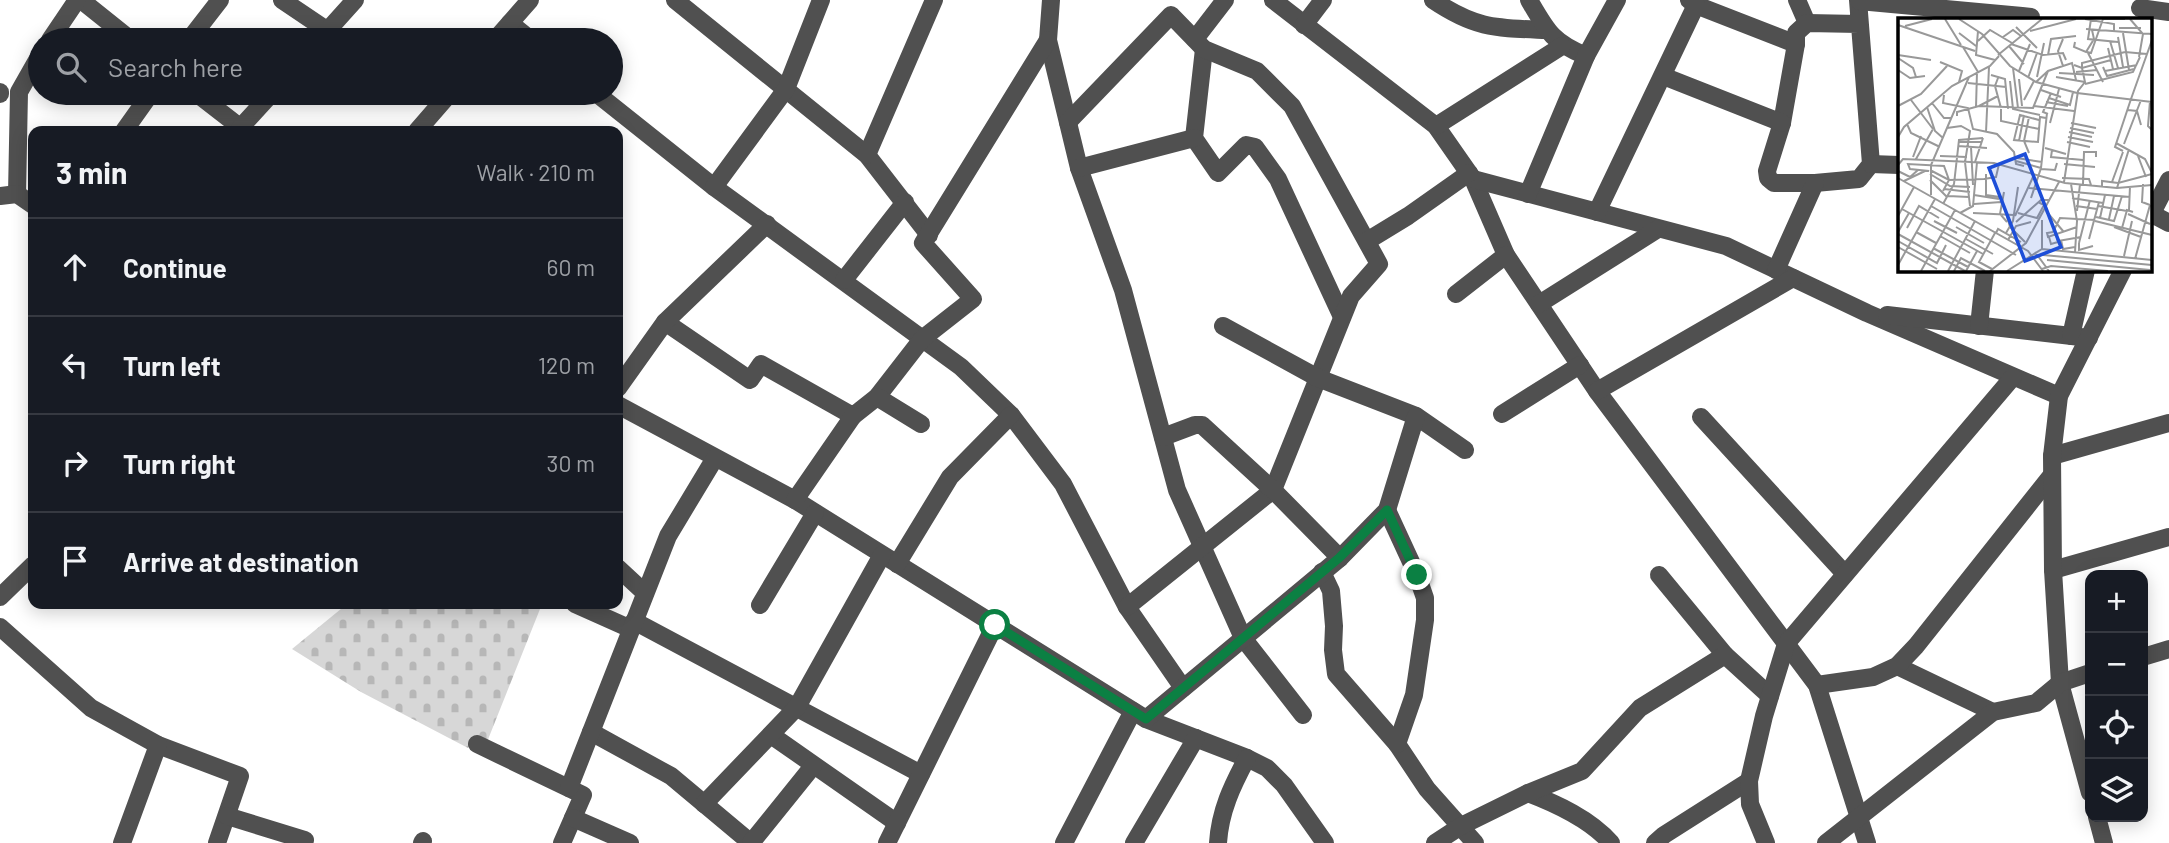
<!DOCTYPE html>
<html lang="en">
<head>
<meta charset="utf-8">
<style>
  :root { --surface:#171b24; --page:#242831; --text:#f1f3f6; --muted:#9ea1a6; --line:#363941 }
  body { margin:0; font-family:Barlow,sans-serif; background:var(--page); color:var(--text) }
  .controls { position:absolute; right:21px; bottom:21px; display:grid; overflow:hidden; border-radius:14px; box-shadow:0 4px 18px #0003 }
  .controls button { width:63px; height:63px; display:grid; place-items:center; padding:0; border:0; border-bottom:2px solid var(--line); background:var(--surface); color:var(--text); font:35px sans-serif }
  .stop { position:absolute; width:21px; height:21px; margin:-16px; border:5px solid #0b8043; border-radius:50%; background:#fff }
  .stop.end { background:#0b8043; border-color:#fff; box-shadow:0 2px 7px #0008 }
  .list { margin:0; padding:0; list-style:none }
  h2 { display:flex; justify-content:space-between; align-items:center; height:91px; margin:0; padding:0 28px; font-size:30px }
  h2 small { font-size:23px; font-weight:400; color:var(--muted) }
  .list li { display:grid; grid-template-columns:46px 1fr auto; gap:21px; align-items:center; box-sizing:border-box; height:98px; padding:0 28px; border-top:2px solid var(--line) }
  .list b { display:block; font-size:26px; white-space:nowrap }
  .list em { font-size:23px; font-style:normal; color:var(--muted) }
  .icon { flex:none; width:38px; height:38px; fill:none; stroke:currentColor; stroke-width:2; stroke-linecap:round; stroke-linejoin:round }
  .map { position:relative; flex:none; width:2169px; height:843px; overflow:hidden }
  .search { position:absolute; background:var(--surface); box-shadow:0 4px 18px #0003; left:28px; top:28px; width:595px; height:77px; display:flex; align-items:center; gap:18px; box-sizing:border-box; padding:0 24px; border-radius:38px; color:var(--muted); font-size:26px }
  .panel { position:absolute; background:var(--surface); box-shadow:0 4px 18px #0003; left:28px; top:126px; width:595px; height:483px; border-radius:14px }
  .map>svg:first-child { display:block }
</style>
</head>
<body>
<div class="map">
<svg width="2169" height="843" viewBox="0 0 2169 843">
  <defs>
    <pattern id="cemetery-stones" width="16" height="16" patternUnits="userSpaceOnUse" patternTransform="scale(1.75)"><rect width="16" height="16" fill="#d7d7d7"/><path d="M2 7V4a2 2 0 0 1 4 0v3zM10 15v-3a2 2 0 0 1 4 0v3z" fill="#b7b7b7"/></pattern>
  </defs>
  <rect width="100%" height="100%" fill="#fff"/>
  <polygon fill="url(#cemetery-stones)" points="347,604 542,604 487,742 474,737 468,748 361,692 292,649"/>
  <g fill="none" stroke-linecap="round" stroke-linejoin="round">
    <g stroke="#505050" stroke-width="18">
      <polyline points="81,0 131,40"/>
      <polyline points="282,0 328,31"/>
      <polyline points="675,0 867,155 929,235"/>
      <polyline points="1051,0 1048,40 1079,168 1123,290 1177,490 1243,638 1303,715"/>
      <polyline points="1273,0 1436,126 1473,179 1506,255 1597,391 1817,685 1867,843"/>
      <path d="M1433 0C1476 29 1496 28 1546 30"/>
      <path d="M1529 0C1547 31 1552 42 1586 56"/>
      <polyline points="1689,0 1696,5 1796,44"/>
      <polyline points="1797,0 1807,23"/>
      <polyline points="1858,0 1871,164 1859,179 1815,183 1774,183 1768,178 1767,171 1782,123 1796,44 1796,33 1807,23 1859,24"/>
      <polyline points="1859,1 2022,16 2031,17 2031,19"/>
      <polyline points="2140,8 2169,12"/>
      <polyline points="510,23 531,40"/>
      <polyline points="1304,25 1323,0"/>
      <polyline points="1195,39 1225,0"/>
      <polyline points="50,40 77,0"/>
      <polyline points="189,40 220,0"/>
      <polyline points="319,40 355,0"/>
      <polyline points="495,40 530,0"/>
      <polyline points="1204,49 1194,138 1218,173 1246,145 1255,147 1278,179 1342,317"/>
      <polyline points="1663,76 1782,123"/>
      <polyline points="0,92 0,94"/>
      <polyline points="196,93 245,131"/>
      <polyline points="596,93 714,187 961,367 1011,415 1063,484 1127,607 1183,688"/>
      <polyline points="1068,122 1171,15 1204,49 1257,71 1292,106 1379,264 1351,296 1273,490 1127,607"/>
      <polyline points="1436,126 1562,46"/>
      <polyline points="240,128 272,93"/>
      <polyline points="124,131 151,93"/>
      <polyline points="417,131 450,93"/>
      <polyline points="867,155 934,0"/>
      <polyline points="1871,164 1899,165"/>
      <polyline points="1079,168 1194,138"/>
      <polyline points="1473,179 1726,246 1867,313 2059,396"/>
      <polyline points="714,187 786,89 821,0"/>
      <polyline points="17,194 19,92 40,55"/>
      <polyline points="1528,194 1586,56 1617,0"/>
      <polyline points="0,196 17,194 33,205"/>
      <polyline points="1597,212 1696,5"/>
      <polyline points="2152,214 2169,223"/>
      <polyline points="2150,217 2169,180"/>
      <polyline points="1367,241 1408,216 1469,173"/>
      <polyline points="1776,270 1815,183"/>
      <polyline points="844,280 905,202"/>
      <polyline points="1456,294 1506,255"/>
      <polyline points="1539,304 1658,229"/>
      <polyline points="1887,315 2089,338"/>
      <polyline points="665,322 750,380 761,364 853,416 877,397 922,339 973,299 923,243 1048,40"/>
      <polyline points="1223,326 1318,378 1416,416 1465,450"/>
      <polyline points="1979,326 1985,270"/>
      <polyline points="2071,336 2086,270"/>
      <polyline points="618,388 665,322 767,224"/>
      <polyline points="1597,391 1793,278"/>
      <polyline points="877,397 921,424"/>
      <polyline points="618,405 795,500 1146,719 1247,758 1267,768 1284,785 1325,843"/>
      <polyline points="1502,414 1580,365"/>
      <polyline points="1701,417 1845,574"/>
      <polyline points="1163,437 1195,425 1202,425 1273,490 1340,558"/>
      <polyline points="2052,456 2169,423"/>
      <polyline points="795,500 853,416"/>
      <polyline points="1387,510 1417,575 1425,598 1425,620 1414,695 1397,744 1427,789 1475,843"/>
      <polyline points="897,564 950,477 1011,415"/>
      <polyline points="618,568 645,593"/>
      <polyline points="2053,570 2169,537"/>
      <polyline points="1322,572 1331,591 1334,626 1333,650 1336,674 1397,744"/>
      <polyline points="1659,575 1725,655"/>
      <polyline points="0,597 33,565"/>
      <polyline points="575,604 631,629"/>
      <polyline points="760,605 815,513"/>
      <polyline points="634,621 921,774"/>
      <polyline points="0,627 91,708 158,745 240,776 217,843"/>
      <polyline points="2143,657 2169,649"/>
      <polyline points="1897,666 1993,712"/>
      <polyline points="1817,685 1873,677 1897,666 1916,646 2051,476"/>
      <polyline points="1146,719 1340,558 1387,510 1416,416"/>
      <polyline points="591,732 671,776 751,843"/>
      <polyline points="771,735 897,823"/>
      <polyline points="477,744 583,795 562,843"/>
      <polyline points="569,788 668,536 715,458"/>
      <path d="M1528 793C1557 804 1590 819 1611 843"/>
      <polyline points="2090,793 2060,683 2053,570 2052,456 2059,396 2123,270"/>
      <polyline points="704,804 797,707 882,555"/>
      <polyline points="227,816 305,840 304,843"/>
      <polyline points="2097,817 2104,843"/>
      <polyline points="573,818 630,843"/>
      <polyline points="122,843 158,745"/>
      <polyline points="422,843 423,841"/>
      <polyline points="751,843 813,766"/>
      <polyline points="887,843 995,625"/>
      <polyline points="1064,843 1133,711"/>
      <polyline points="1134,843 1196,738"/>
      <path d="M1218 843C1220 811 1232 786 1247 758"/>
      <polyline points="1435,843 1461,826 1528,793 1582,771 1640,708 1725,655 1770,696"/>
      <polyline points="1655,843 1664,835 1749,781"/>
      <polyline points="1766,843 1750,804 1749,781 1764,716 1786,644 2013,377"/>
      <polyline points="1826,843 1993,712 2036,703 2060,683 2090,673"/>
    </g>
  </g>
  <g fill="none" stroke-linecap="round" stroke-linejoin="round">
    <polyline stroke="#0b8043" stroke-width="9" points="995,625 1146,719 1339,558 1387,510 1417,575"/>
  </g>
  <g transform="translate(1898 18)">
    <rect width="254" height="254" fill="#fff"/>
    <path fill="none" stroke="#999" stroke-width="2" d="M47 1 63 27M61 1 84 16 112 48 138 64 179 75 254 84M187 1 216 6V14M193 1 190 21 220 24M204 1H227M232 1 245 16 241 39M0 7 77 33M7 8 34 1M118 9 139 30M221 10H243M188 11 254 16M80 13 78 37 97 42M132 13 178 1M61 15 78 28M225 15 231 52M105 19 115 12 123 18M220 19 225 49M165 21 160 33 165 48M80 23 92 12 114 25M212 23 220 50M177 24 176 29 188 34 196 21 194 12M113 26 145 37 165 35 168 42M111 28 126 46M65 29 80 54M210 30 215 51M189 34 193 35 205 1M190 35 205 64M0 37 33 42M100 37 144 1M150 37 153 21 178 18M0 40 15 50 18 59M42 44 64 53 61 64M176 47 184 50 213 42M205 49 209 58 236 51M115 50 120 90M184 50V45L227 34 249 36M0 52 12 60 27 58M121 53 132 26M207 53 239 47M178 54 199 52M161 55 196 57M93 57 107 61 110 91M139 59 146 25M158 59 187 64M100 60 97 68 103 90M130 60 139 35M121 61 124 88M112 63 115 91 142 97M138 64 150 53 174 45 178 62M70 65 108 69M187 66 235 54 242 39M143 72 163 79M46 77 45 85 70 90 75 111 99 116 116 134 118 146 126 148M151 80 172 87 175 74M233 81 254 22M13 82 35 111M126 82 136 63M252 83 250 108 254 112M148 84 170 88M34 85 46 100H54M0 88 23 76 49 48M81 88 100 78M136 88 176 93M29 89 37 113 45 120M78 89 79 54M103 91V103L141 111M230 92 239 93 243 107M150 96 145 94 153 75M59 98V94L81 88 135 90 150 53M141 102 122 97 116 122 140 124 142 99 148 100M152 105 161 71M173 105 198 110M9 106 13 115 42 129M49 110 63 108 72 113 67 144 72 188M172 110 196 115M88 114 91 49M171 114 194 119M0 119 6 109 54 68 92 48 101 38M170 119 195 124M121 123 126 97M61 124H83M169 124 192 129M218 125 247 141 254 155M226 126 243 82M60 128 89 130M73 129 75 167M147 130 168 136M154 132 153 139 185 142M225 133 217 129 233 81M131 135 126 123 131 99M42 138 69 139M240 138 248 159M15 139 23 118M119 140 144 144M18 141 35 111M118 143 143 150M77 144 85 120M166 146 197 149M0 147 5 141 96 145 167 165 219 170 254 167M143 151 157 152 159 145M32 152 51 162 86 161 98 159 101 146M0 153 12 159 20 152M31 153 12 151 10 146 46 148 51 162 45 173M32 156 52 168 72 169M88 156V177L102 179M0 160 130 233 145 253M164 160 191 161 193 167M32 162 49 179M6 163 27 153M166 164 180 73 187 64 184 50M214 164 225 134M173 166 179 203 177 234M185 166 186 134H198V139M245 166 244 184 252 187M204 168V163L220 165 254 156M131 170 232 179M219 170 231 131M46 171 72 174M106 174 102 196 109 204M33 177V147L71 59M76 177 101 181M50 178 71 179M133 180 143 150 149 95M174 180 205 185M45 186 56 166 61 122 85 120M76 186 103 184M33 188 118 237M106 188 112 209 127 224M178 188 199 191M200 188 229 193M4 191 85 236M231 192 232 168M148 193 165 213M179 193 182 166M62 195 75 188 79 144M75 195 116 197M120 195 139 200 146 187 140 184M230 196 252 206M0 198 16 169M117 198 135 159M198 199 216 203 224 178M202 200 207 177M211 201 216 178M144 202V231M36 203 59 215M197 203 254 217M118 204 143 182H151M58 209 86 225M216 209 243 219M9 210 21 188 41 200M224 210 229 192 235 194M0 214 11 195M18 214 38 225M155 214 162 200 197 202M155 214 149 215 150 219 179 209M98 215 100 211 123 224M108 215 115 203 120 169M0 216 67 253M42 218 72 235M151 219 153 226 160 224 158 216M68 221 95 236M191 221 201 184M110 222 118 208 133 204M163 222 165 231 177 229M0 223 39 245 48 227M160 223 183 219M181 225 192 182M181 225V232L195 228M0 229 39 251M35 230 70 249M137 234 151 253M145 237 254 247M226 238 234 203M237 241 252 187M149 242 252 252M0 247 37 181M94 251 81 244 97 215M144 251 153 248 210 253M23 253 57 192M50 253 77 203M56 253 63 240 87 253M68 253 79 233M92 253 128 225 161 164M109 253 144 231 254 242"/>
    <path fill="#1d4ed8" fill-opacity="0.15" stroke="#1d4ed8" stroke-width="3.5" d="M127 136 163 229 127 243 91 150Z"/>
    <rect width="254" height="254" fill="none" stroke="#000" stroke-width="3.5"/>
  </g>
</svg>
<div class="controls">
<button>+</button>
<button>−</button>
<button><svg class="icon" aria-label="locate" viewBox="0 0 24 24"><circle cx="12" cy="12" r="6"/><path d="M12 2v4M12 18v4M2 12h4M18 12h4"/></svg></button>
<button><svg class="icon" aria-label="layers" viewBox="0 0 24 24"><path d="M12 4l9 5-9 5-9-5zM3 14l9 5 9-5"/></svg></button>
</div>
<div class="stop" style="left:995px;top:625px"></div>
<div class="stop end" style="left:1417px;top:575px"></div>
<div class="search"><svg class="icon" aria-label="search" viewBox="0 0 24 24"><circle cx="10" cy="10" r="6"/><path d="M15 15l6 6"/></svg>Search here</div>
<section class="panel">
<h2>3 min<small>Walk · 210 m</small></h2>
<ul class="list">
<li><svg class="icon" aria-label="ahead" viewBox="0 0 24 24"><path d="M12 20V5M6 11l6-6 6 6"/></svg><div><b>Continue</b></div><em>60 m</em></li>
<li><svg class="icon" aria-label="left" viewBox="0 0 24 24"><path d="M17 20v-9H6M10 6l-5 5 5 5"/></svg><div><b>Turn left</b></div><em>120 m</em></li>
<li><svg class="icon" aria-label="right" viewBox="0 0 24 24"><path d="M7 20v-9h11M14 6l5 5-5 5"/></svg><div><b>Turn right</b></div><em>30 m</em></li>
<li><svg class="icon" aria-label="arrive" viewBox="0 0 24 24"><path d="M6 21V4h12l-3 4 3 4H6"/></svg><div><b>Arrive at destination</b></div></li>
</ul>
</section>
</div>
</body>
</html>
